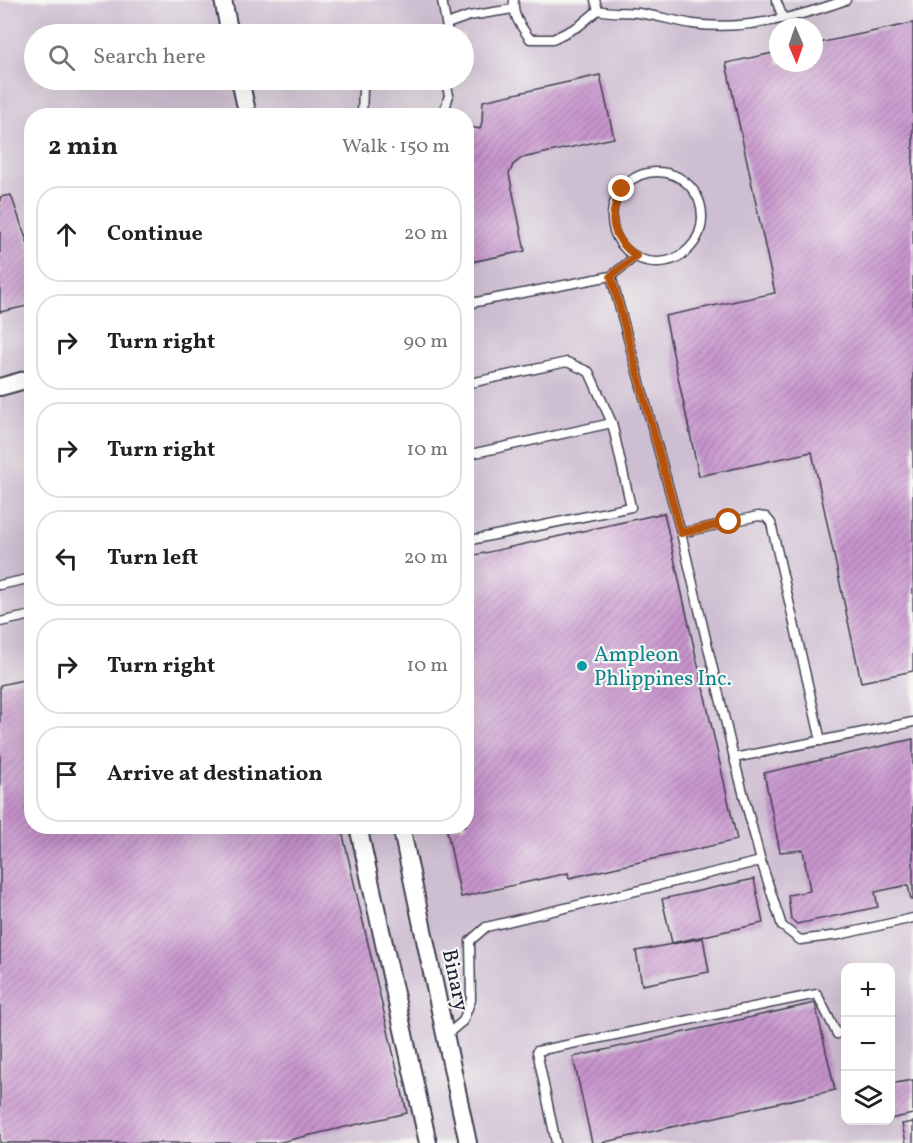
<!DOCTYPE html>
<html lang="en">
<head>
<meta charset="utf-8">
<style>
  :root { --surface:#fff; --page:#f6f6f6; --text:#202124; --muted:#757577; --line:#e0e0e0 }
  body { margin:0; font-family:Vollkorn,serif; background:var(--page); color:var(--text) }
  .controls { position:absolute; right:18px; bottom:18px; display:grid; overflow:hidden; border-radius:12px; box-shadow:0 6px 24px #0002 }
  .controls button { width:54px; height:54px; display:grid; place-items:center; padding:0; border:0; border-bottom:2px solid var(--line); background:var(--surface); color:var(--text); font:30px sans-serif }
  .compass { position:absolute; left:769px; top:18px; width:54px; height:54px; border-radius:50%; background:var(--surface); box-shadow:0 6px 24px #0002; rotate:178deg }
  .stop { position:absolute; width:18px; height:18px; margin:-14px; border:4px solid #b45309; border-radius:50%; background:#fff }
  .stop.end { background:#b45309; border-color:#fff; box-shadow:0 2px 6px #0008 }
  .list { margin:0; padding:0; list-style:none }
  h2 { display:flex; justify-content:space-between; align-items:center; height:78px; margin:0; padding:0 24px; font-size:26px }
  h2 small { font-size:20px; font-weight:400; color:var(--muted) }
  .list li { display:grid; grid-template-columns:39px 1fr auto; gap:18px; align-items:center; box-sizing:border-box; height:96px; margin:0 12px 12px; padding:0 12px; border:2px solid var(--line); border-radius:24px }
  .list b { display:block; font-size:22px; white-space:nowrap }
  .list em { font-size:20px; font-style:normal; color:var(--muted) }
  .icon { flex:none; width:33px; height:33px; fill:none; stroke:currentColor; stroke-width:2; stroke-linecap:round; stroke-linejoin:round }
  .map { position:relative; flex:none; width:913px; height:1143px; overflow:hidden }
  .search { position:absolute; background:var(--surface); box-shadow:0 6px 24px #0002; left:24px; top:24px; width:450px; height:66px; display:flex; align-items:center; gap:15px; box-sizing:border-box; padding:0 21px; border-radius:33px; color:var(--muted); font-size:22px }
  .panel { position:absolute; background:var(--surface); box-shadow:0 6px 24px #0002; left:24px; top:108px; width:450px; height:726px; border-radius:24px }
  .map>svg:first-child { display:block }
</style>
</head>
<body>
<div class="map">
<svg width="913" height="1143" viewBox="0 0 913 1143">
  <defs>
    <pattern id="building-hatch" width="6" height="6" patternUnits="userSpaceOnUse" patternTransform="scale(1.5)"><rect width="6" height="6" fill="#c794cc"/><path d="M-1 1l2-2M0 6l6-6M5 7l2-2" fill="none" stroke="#a178a7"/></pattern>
  </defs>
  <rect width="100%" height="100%" fill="#f6f6f2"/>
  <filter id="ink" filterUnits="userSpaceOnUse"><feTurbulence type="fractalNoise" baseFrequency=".0167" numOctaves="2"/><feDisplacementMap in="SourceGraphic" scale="12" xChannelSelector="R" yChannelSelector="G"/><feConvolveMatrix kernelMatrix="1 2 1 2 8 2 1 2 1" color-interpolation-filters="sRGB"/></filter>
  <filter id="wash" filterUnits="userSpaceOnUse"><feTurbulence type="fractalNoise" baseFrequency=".008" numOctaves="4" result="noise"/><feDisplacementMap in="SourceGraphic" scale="24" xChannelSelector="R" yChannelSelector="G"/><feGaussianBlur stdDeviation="1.35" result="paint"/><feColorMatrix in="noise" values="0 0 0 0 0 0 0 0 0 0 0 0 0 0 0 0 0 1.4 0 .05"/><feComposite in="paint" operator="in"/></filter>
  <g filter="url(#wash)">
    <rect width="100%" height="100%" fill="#eee6cc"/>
    <path fill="#cebed1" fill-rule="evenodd" d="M0 0H913V1143H0ZM778 27H814V63H778ZM34 34H464V80H34ZM32 116H466V826H32ZM846 968H890V1120H846Z"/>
    <g id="blocks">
      <g fill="url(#building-hatch)">
        <polygon points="913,23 913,671 861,682 812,452 699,476 665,316 775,293 726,63 778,52 778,63 814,63 814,44"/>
        <polygon points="600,75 614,138 522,158 513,165 509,174 525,251 466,263 466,126 480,129 482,122 483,101"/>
        <polygon points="11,195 32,256 32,305 0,312 0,197"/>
        <polygon points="664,513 737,840 569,878 568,873 461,897 446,826 466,826 466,557"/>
        <polygon points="32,678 32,826 341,826 407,1113 276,1143 0,1143 0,685"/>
        <polygon points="913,739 913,900 911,900 908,885 875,892 878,907 797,924 791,919 788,895 810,891 803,850 780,852 764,773"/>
        <polygon points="754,879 763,923 672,943 662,899"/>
        <polygon points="703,938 709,972 642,985 636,951"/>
        <polygon points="815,1003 835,1090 601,1143 592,1143 573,1057"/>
        <polygon points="913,1080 913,1114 890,1119 890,1084"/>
        <polygon points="913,1122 913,1143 906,1143 902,1124"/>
      </g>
    </g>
  </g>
  <g filter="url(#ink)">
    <use href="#blocks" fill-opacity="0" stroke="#413f51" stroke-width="1.5"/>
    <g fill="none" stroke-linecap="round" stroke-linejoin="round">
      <g stroke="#413f51" stroke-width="11">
        <g id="service">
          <polyline points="442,0 448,34"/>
          <path d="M514 0C512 16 521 26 530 39H553L579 26 598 10C614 14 624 11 639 13 657 16 675 21 693 24 743 31 799 17 846 0"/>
          <polyline points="595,0 598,10"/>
          <polyline points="776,0 783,18"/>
          <polyline points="447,24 469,16 513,9"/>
          <polyline points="362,116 363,88 372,80"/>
          <polyline points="443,116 449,95 445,80"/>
          <circle cx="657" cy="217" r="45"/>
          <polyline points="611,276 681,533 734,758 761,861 782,926 800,940 839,935 913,918"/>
          <polyline points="466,304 611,276 636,256"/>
          <polyline points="466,384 567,362 589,372 612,423"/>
          <polyline points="466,455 612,423 631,507 466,541"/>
          <polyline points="681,533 758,516 766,517 771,523 821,741"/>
          <polyline points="0,585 32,578"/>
          <polyline points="0,622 32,615"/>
          <polyline points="734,758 913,722"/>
          <polyline points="445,1036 463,1021 471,1000 470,941 486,927 761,861"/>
          <polyline points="556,1143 537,1051 817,994 837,1034"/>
        </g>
      </g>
      <g stroke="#413f51" stroke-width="20">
        <g id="minor">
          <polyline points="223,0 230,34"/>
          <polyline points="240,80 248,116"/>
          <polyline points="0,387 32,378"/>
          <polyline points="358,826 428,1143"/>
          <polyline points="401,826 468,1143"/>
        </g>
      </g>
      <use href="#service" stroke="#fff" stroke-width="8"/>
      <use href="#minor" stroke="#fff" stroke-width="16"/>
    </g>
  </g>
  <g fill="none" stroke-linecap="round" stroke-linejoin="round" filter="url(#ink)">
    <path stroke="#b45309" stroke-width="8" d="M622 189C607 217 611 237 636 256L611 276 681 533 729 522"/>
  </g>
  <circle fill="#0f9aa8" stroke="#f6f6f2" stroke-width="2" cx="582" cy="666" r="6"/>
  <g text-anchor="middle" stroke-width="4.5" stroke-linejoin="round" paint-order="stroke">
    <g font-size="21" fill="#0d838f" stroke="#f6f6f2" text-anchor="start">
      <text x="594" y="661">Ampleon<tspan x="594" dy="24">Phlippines Inc.</tspan></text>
    </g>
    <g font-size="21" fill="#22223b" stroke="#f6f6f2">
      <text transform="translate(456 980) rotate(78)" y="7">Binary</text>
    </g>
  </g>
</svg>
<div class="controls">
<button>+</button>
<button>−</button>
<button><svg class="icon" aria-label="layers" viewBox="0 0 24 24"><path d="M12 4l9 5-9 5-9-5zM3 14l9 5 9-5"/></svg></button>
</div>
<svg class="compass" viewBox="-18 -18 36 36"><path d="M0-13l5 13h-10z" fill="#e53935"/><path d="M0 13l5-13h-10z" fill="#757577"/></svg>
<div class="stop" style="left:729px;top:522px"></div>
<div class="stop end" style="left:622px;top:189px"></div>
<div class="search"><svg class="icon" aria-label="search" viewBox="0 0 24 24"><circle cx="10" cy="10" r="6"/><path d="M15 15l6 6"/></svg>Search here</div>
<section class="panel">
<h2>2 min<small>Walk · 150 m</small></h2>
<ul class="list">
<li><svg class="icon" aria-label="ahead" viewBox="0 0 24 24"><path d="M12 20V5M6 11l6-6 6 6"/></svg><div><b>Continue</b></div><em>20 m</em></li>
<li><svg class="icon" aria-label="right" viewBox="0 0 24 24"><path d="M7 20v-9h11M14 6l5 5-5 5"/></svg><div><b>Turn right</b></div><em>90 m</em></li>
<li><svg class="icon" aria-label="right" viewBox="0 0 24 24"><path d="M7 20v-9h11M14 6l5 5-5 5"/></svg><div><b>Turn right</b></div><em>10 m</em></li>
<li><svg class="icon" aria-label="left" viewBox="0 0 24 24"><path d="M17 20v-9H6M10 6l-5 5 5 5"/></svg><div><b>Turn left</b></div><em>20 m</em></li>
<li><svg class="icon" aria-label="right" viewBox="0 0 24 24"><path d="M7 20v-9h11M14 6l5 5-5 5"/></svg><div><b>Turn right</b></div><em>10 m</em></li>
<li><svg class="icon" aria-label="arrive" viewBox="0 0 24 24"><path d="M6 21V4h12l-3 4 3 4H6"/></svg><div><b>Arrive at destination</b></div></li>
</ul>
</section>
</div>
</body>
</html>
